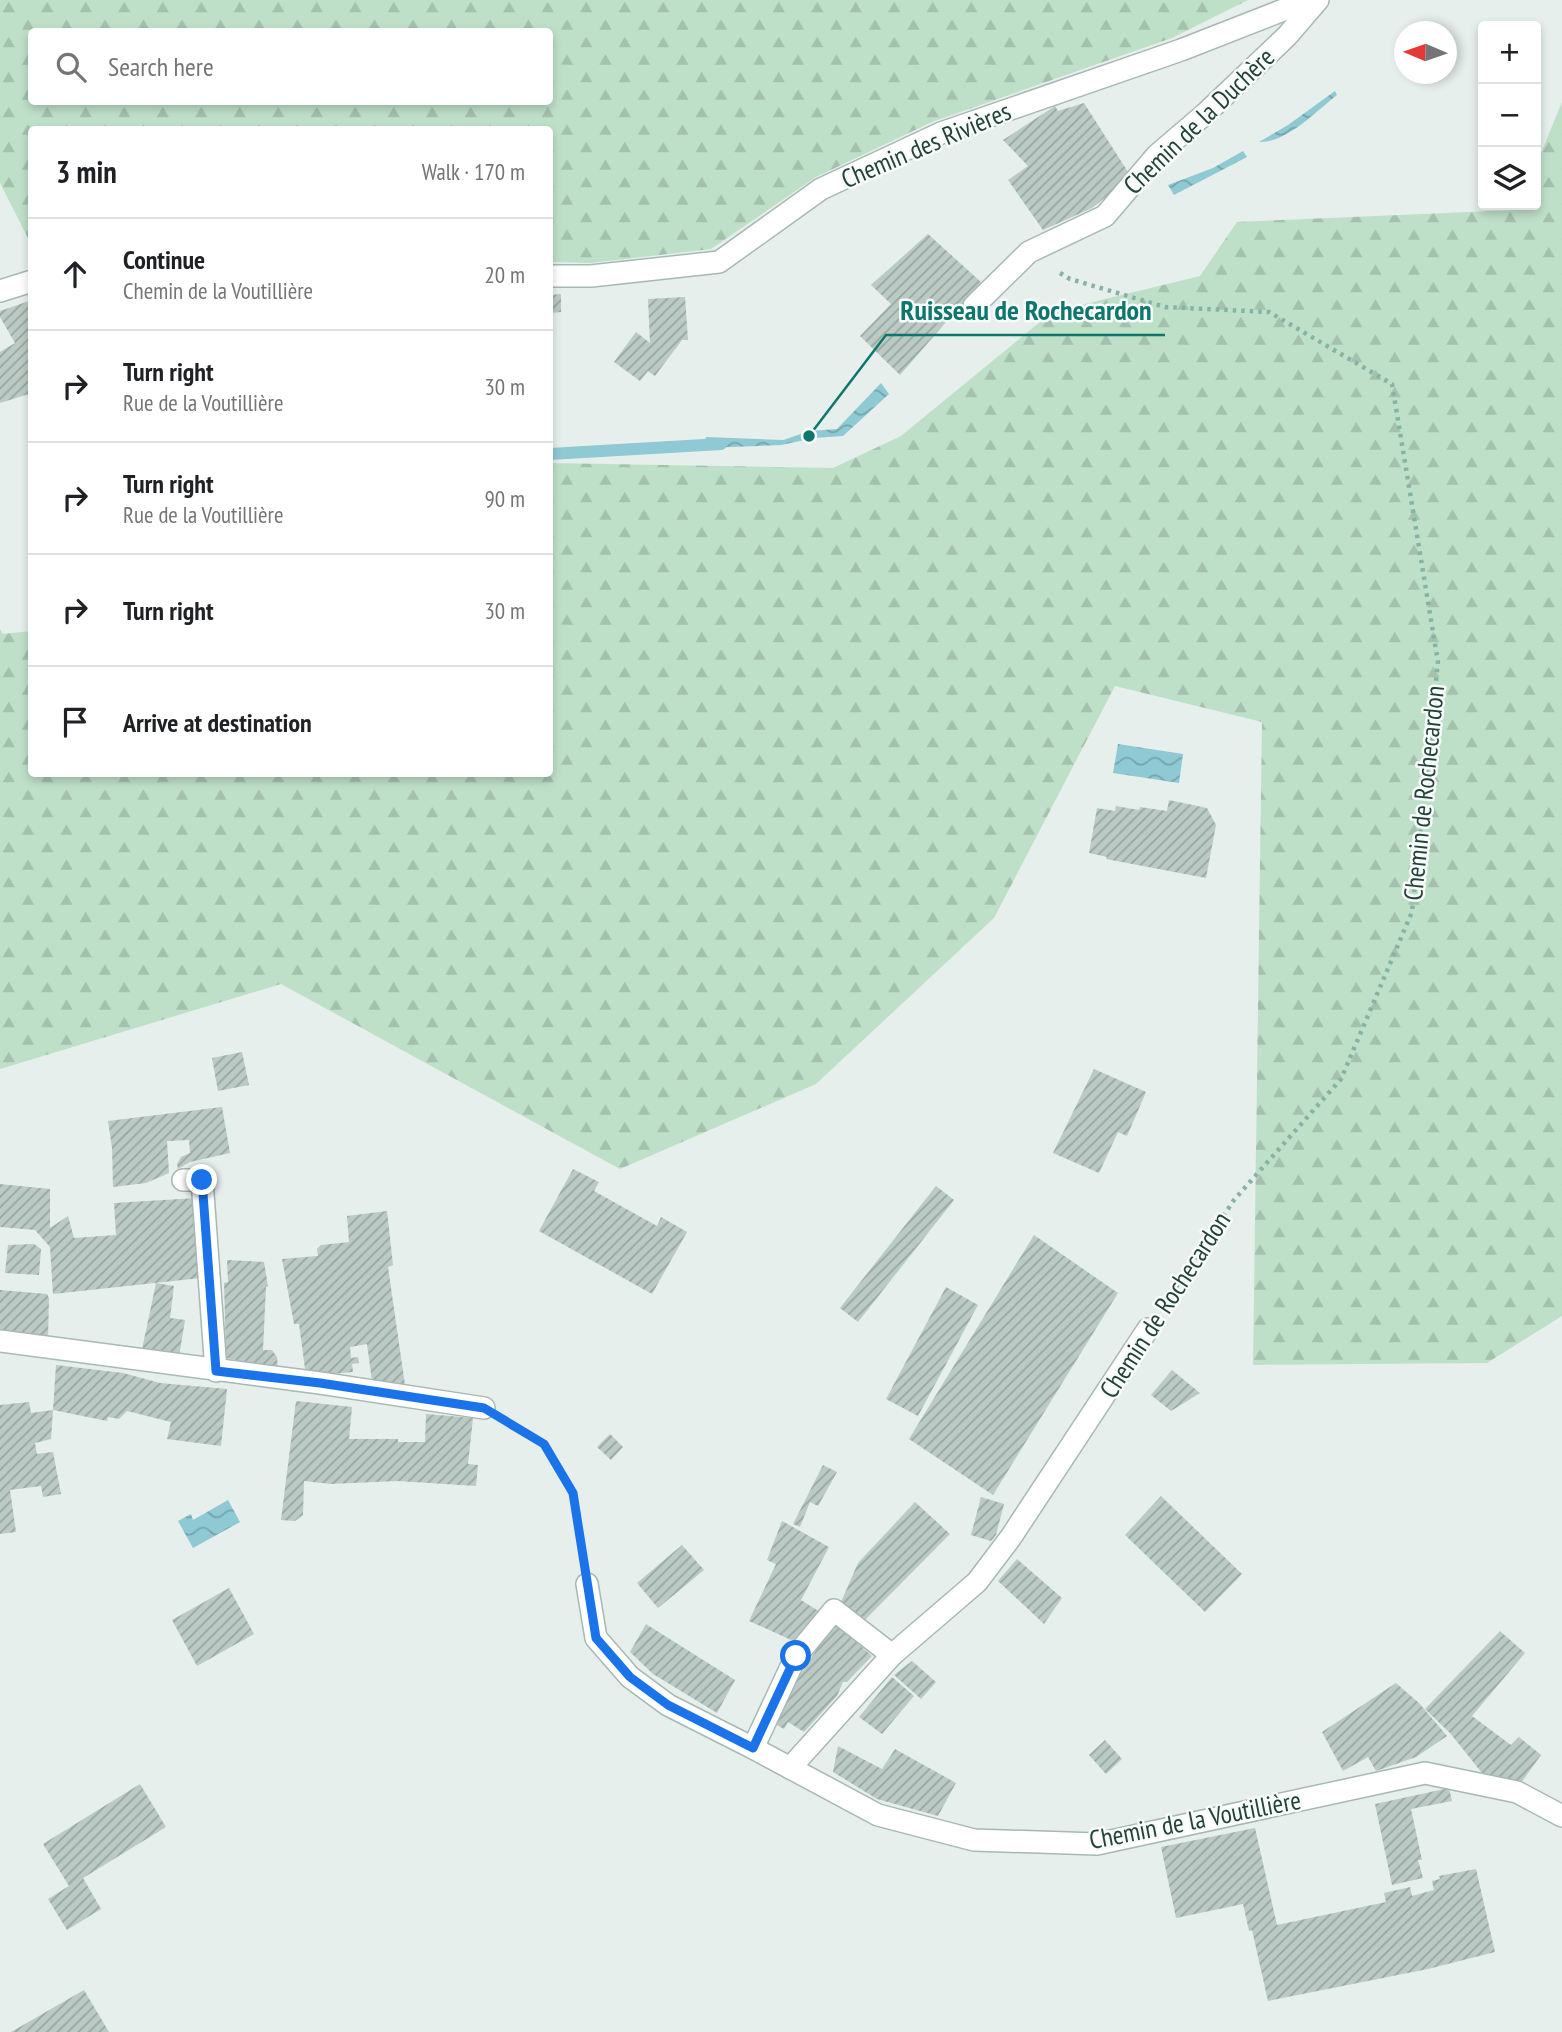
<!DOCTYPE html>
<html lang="en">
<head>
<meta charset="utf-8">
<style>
  :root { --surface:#fff; --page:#f6f6f6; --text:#202124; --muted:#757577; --line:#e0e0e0 }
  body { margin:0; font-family:"PT Sans Narrow",sans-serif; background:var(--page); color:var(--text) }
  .controls { position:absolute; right:21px; top:21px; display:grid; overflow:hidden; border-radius:7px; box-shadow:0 4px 10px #0003 }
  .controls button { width:63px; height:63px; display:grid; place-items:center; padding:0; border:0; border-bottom:2px solid var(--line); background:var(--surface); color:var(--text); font:35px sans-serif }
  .compass { position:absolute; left:1394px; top:21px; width:63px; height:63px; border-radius:50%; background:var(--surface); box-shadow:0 4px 10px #0003; rotate:272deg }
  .stop { position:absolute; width:21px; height:21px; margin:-16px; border:5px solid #1a73e8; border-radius:50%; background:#fff }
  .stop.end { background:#1a73e8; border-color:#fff; box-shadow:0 2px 7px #0008 }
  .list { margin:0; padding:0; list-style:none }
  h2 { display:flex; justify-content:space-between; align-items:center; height:91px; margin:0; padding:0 28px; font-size:30px }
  h2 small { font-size:23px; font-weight:400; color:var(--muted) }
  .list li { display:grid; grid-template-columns:46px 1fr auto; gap:21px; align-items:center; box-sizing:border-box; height:112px; padding:0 28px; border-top:2px solid var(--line) }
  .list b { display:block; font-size:26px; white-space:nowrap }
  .list p { margin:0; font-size:23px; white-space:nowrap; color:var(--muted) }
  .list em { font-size:23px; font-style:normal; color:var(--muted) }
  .icon { flex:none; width:38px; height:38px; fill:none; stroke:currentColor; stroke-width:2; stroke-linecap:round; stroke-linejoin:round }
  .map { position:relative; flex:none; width:1562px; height:2032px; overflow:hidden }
  .search { position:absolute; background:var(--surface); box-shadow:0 4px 10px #0003; left:28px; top:28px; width:525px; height:77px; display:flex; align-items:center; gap:18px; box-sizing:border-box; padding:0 24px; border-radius:7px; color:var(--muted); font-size:26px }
  .panel { position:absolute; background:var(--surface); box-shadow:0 4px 10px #0003; left:28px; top:126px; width:525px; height:651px; border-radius:7px }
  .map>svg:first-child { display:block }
</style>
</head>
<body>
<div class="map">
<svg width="1562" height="2032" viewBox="0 0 1562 2032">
  <defs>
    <pattern id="forest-firs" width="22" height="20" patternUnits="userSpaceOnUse" patternTransform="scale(1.75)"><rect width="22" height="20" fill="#bfe0c8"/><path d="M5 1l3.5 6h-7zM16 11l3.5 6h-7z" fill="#a4c1ad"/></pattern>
    <pattern id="water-waves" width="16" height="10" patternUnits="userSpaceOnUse" patternTransform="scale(1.75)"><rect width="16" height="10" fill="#8ec9d4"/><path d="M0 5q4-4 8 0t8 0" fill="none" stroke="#74a5ad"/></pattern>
    <pattern id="building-hatch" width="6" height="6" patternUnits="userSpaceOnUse" patternTransform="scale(1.75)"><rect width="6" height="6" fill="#bbcac4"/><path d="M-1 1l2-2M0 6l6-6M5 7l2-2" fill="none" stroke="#98a6a0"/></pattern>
  </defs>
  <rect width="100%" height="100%" fill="#e6efeb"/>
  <g fill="url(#forest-firs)" fill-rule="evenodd">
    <path d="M0 0H1248L1172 38 932 122 816 177 711 249 591 263 550 262V130H32L31 244 0 183ZM32 32H550V102H32Z"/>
    <polygon points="1562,102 1562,1316 1487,1363 1253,1365 1262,722 1115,686 994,918 816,1084 620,1169 281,984 0,1069 0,629 3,634 31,631 32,774 550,774 550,463 833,468 901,436 1052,312 1200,276 1237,222 1517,210 1519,205 1536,205 1536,165"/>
  </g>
  <g fill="url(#water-waves)">
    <path d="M1335 91 1337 95C1316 111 1287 143 1259 142L1288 125Z"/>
    <polygon points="1243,151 1247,157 1174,195 1168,185 1213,168"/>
    <polygon points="881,383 889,394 843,436 814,438 781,445 705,448 706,437 783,440 810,431 837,429"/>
    <polygon points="1118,744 1183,754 1179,783 1113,773"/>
    <polygon points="228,1500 240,1522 193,1548 178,1521 191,1514 193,1520"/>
  </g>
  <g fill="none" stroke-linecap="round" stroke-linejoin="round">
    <polyline stroke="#8ec9d4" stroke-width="12" points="550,454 721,444"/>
  </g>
  <g fill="url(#building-hatch)">
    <polygon points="1084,103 1128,172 1113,191 1092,208 1043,230 1008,180 1028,166 1003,140 1055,106 1058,111"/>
    <polygon points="928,234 981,282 900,375 860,336 891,304 871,285"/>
    <polygon points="561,294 561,312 550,313 550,295"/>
    <polygon points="685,297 688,340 682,340 655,376 648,371 640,381 614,362 636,332 650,343 648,299"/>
    <polygon points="32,300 32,393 0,403 0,352 15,343 0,317 0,311"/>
    <polygon points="1169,800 1207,808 1216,825 1206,878 1106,859 1107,857 1089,853 1097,808 1115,811 1116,806 1139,810 1140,807 1167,811"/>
    <polygon points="242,1052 249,1085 218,1091 212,1058"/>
    <polygon points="1094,1069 1146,1092 1127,1136 1118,1132 1099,1173 1053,1153"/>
    <polygon points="222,1107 230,1153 190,1162 178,1169 177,1164 181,1157 190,1153 189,1140 167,1141 169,1173 146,1183 113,1187 112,1148 108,1121"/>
    <polygon points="573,1169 599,1182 594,1191 657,1226 661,1217 687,1232 652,1294 539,1231"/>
    <polygon points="0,1184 50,1189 50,1228 68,1216 74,1238 116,1235 114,1203 197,1198 201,1278 53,1294 50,1247 35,1230 0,1227"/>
    <polygon points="936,1186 954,1200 858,1322 840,1308"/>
    <polygon points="387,1211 393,1265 388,1267 405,1385 372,1381 367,1344 350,1347 351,1358 358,1357 359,1363 352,1364 353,1372 306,1376 299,1324 294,1324 282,1259 318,1256 317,1249 321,1245 349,1242 347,1216"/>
    <polygon points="1034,1235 1118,1293 993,1495 909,1439"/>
    <polygon points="34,1244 41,1249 39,1275 5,1273 8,1245"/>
    <polygon points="227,1260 264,1262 268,1286 266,1287 263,1350 272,1350 277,1357 278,1368 226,1358 224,1283 228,1282"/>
    <polygon points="156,1283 174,1286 170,1318 185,1320 179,1357 141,1354"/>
    <polygon points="946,1287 978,1305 918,1416 886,1399"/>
    <polygon points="0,1290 47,1294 49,1298 48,1339 0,1332"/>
    <polygon points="56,1365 123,1373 160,1383 227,1389 221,1446 167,1439 171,1422 127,1411 119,1419 108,1417 107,1421 53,1410"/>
    <polygon points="1172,1370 1200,1393 1171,1411 1151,1395"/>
    <polygon points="296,1401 352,1407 349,1439 398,1439 398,1442 425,1442 426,1414 473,1418 468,1464 478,1465 476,1486 397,1481 331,1484 304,1481 303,1515 295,1521 281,1520"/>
    <polygon points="29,1402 31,1413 53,1410 51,1439 35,1443 37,1454 53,1452 61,1494 43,1497 41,1486 10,1490 16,1532 0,1534 0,1405"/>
    <polygon points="610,1434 623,1447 611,1460 597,1447"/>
    <polygon points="823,1465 837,1472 818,1506 810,1502 800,1527 793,1524"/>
    <polygon points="1161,1496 1242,1574 1205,1612 1125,1535"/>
    <polygon points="981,1497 1004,1504 996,1535 991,1541 971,1535"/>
    <polygon points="915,1502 950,1534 859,1626 838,1609 858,1563"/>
    <polygon points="782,1521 829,1547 801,1600 820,1612 800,1644 749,1621 776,1564 767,1560"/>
    <polygon points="682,1545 704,1570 658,1608 637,1583"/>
    <polygon points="1017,1559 1062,1598 1044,1624 998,1581"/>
    <polygon points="229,1588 254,1634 197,1666 172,1620"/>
    <polygon points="646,1624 735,1680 717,1713 653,1674 630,1652"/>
    <polygon points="836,1624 872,1656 847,1682 843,1682 837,1696 804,1732 788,1722 784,1729 773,1723 802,1672 830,1629 834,1629"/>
    <polygon points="1500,1631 1525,1653 1472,1716 1511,1745 1519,1737 1541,1755 1518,1787 1496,1776 1493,1778 1482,1773 1450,1733 1425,1709"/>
    <polygon points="912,1661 936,1682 921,1699 894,1675"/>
    <polygon points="892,1677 914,1696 882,1734 859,1717"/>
    <polygon points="1396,1683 1419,1703 1447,1736 1416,1757 1376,1771 1368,1757 1343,1771 1322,1732"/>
    <polygon points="1105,1740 1122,1759 1106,1774 1089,1755"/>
    <polygon points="838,1746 882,1769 895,1749 956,1783 938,1816 877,1799 833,1772"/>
    <polygon points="140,1784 166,1827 83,1878 101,1909 67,1930 48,1899 69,1886 43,1844"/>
    <polygon points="1449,1788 1452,1801 1411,1809 1422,1860 1418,1860 1423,1878 1392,1885 1375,1804"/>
    <polygon points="1255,1828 1277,1925 1386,1902 1384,1893 1410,1887 1412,1896 1434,1890 1432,1881 1440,1879 1439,1876 1476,1869 1495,1952 1428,1969 1268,2001 1252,1930 1249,1931 1243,1904 1176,1918 1161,1847"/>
    <polygon points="84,1990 109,2032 11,2032"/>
  </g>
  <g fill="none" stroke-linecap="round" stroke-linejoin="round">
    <g stroke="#a8b8b2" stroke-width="24">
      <polyline id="lane" points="183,1180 202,1180 216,1371"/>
    </g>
    <g stroke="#a8b8b2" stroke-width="24">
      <g id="street">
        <polyline points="550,276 591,276 719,262 821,189 941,133 1181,50 1309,0"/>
        <polyline points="0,291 32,281"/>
        <polyline points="974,306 1029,252 1105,216 1157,155 1205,114 1287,36 1318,0"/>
        <polyline points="0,1341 320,1383 484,1408"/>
        <polyline points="587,1584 596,1638 630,1677 668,1705 753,1748 878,1815 974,1840 1097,1844 1425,1773 1517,1792 1562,1816"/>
        <polyline points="753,1748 796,1656 834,1610 892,1655"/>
        <polyline points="790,1768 892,1655 977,1582 1011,1537 1148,1329"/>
      </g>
    </g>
    <g stroke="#86b3a5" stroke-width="4.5" stroke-dasharray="3.5 5" stroke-linecap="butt">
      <polyline points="1060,273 1070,279 1165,307 1269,312 1392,384 1438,662 1412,912 1341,1079 1234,1200 1164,1305"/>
      <polyline points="509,1423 544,1444 574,1493 583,1553"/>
    </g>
    <use href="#lane" stroke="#fff" stroke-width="21"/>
    <use href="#street" stroke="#fff" stroke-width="21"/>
  </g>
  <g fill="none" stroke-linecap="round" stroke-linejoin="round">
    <polyline stroke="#1a73e8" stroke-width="9" points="202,1180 216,1371 320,1383 484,1408 544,1444 573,1493 596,1638 630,1677 668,1705 753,1748 796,1656"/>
  </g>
  <g text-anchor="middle" stroke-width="5" stroke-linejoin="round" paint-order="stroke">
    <g font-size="26" fill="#24423a" stroke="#f7fbf9">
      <text transform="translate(1199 121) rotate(-44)" y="9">Chemin de la Duchère</text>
      <text transform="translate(926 145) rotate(-23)" y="9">Chemin des Rivières</text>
      <text transform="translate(1424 793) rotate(-84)" y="9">Chemin de Rochecardon</text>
      <text transform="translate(1165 1305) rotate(-57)" y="9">Chemin de Rochecardon</text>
      <text transform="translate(1195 1820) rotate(-11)" y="9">Chemin de la Voutillière</text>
    </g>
  </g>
  <path fill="none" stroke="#0f766e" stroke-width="2.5" d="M809 436L886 335H1165"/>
  <circle fill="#0f766e" stroke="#f7fbf9" stroke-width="2.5" cx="809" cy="436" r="7"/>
  <g font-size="28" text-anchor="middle" font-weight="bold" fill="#0f766e" stroke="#f7fbf9" stroke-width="5" stroke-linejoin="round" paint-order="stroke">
    <text x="1026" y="320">Ruisseau de Rochecardon</text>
  </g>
</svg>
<div class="controls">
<button>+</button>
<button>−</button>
<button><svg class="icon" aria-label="layers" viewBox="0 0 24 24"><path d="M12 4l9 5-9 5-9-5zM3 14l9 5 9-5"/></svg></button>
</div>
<svg class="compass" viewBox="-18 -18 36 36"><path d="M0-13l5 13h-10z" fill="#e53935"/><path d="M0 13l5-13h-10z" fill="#757577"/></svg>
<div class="stop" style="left:796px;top:1656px"></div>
<div class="stop end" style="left:202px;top:1180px"></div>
<div class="search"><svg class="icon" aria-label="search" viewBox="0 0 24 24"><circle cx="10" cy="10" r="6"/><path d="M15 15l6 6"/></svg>Search here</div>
<section class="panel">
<h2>3 min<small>Walk · 170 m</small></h2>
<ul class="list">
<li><svg class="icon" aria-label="ahead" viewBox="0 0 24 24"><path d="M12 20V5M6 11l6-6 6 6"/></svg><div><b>Continue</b><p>Chemin de la Voutillière</p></div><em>20 m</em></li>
<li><svg class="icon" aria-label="right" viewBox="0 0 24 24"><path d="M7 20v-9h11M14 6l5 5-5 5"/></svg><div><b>Turn right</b><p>Rue de la Voutillière</p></div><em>30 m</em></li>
<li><svg class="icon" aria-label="right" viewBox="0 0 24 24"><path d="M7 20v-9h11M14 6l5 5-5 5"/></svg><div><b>Turn right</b><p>Rue de la Voutillière</p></div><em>90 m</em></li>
<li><svg class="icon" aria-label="right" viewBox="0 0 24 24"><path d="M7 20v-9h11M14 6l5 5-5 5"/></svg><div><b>Turn right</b></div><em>30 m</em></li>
<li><svg class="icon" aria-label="arrive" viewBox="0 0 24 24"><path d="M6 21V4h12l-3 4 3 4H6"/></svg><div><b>Arrive at destination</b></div></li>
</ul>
</section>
</div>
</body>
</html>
